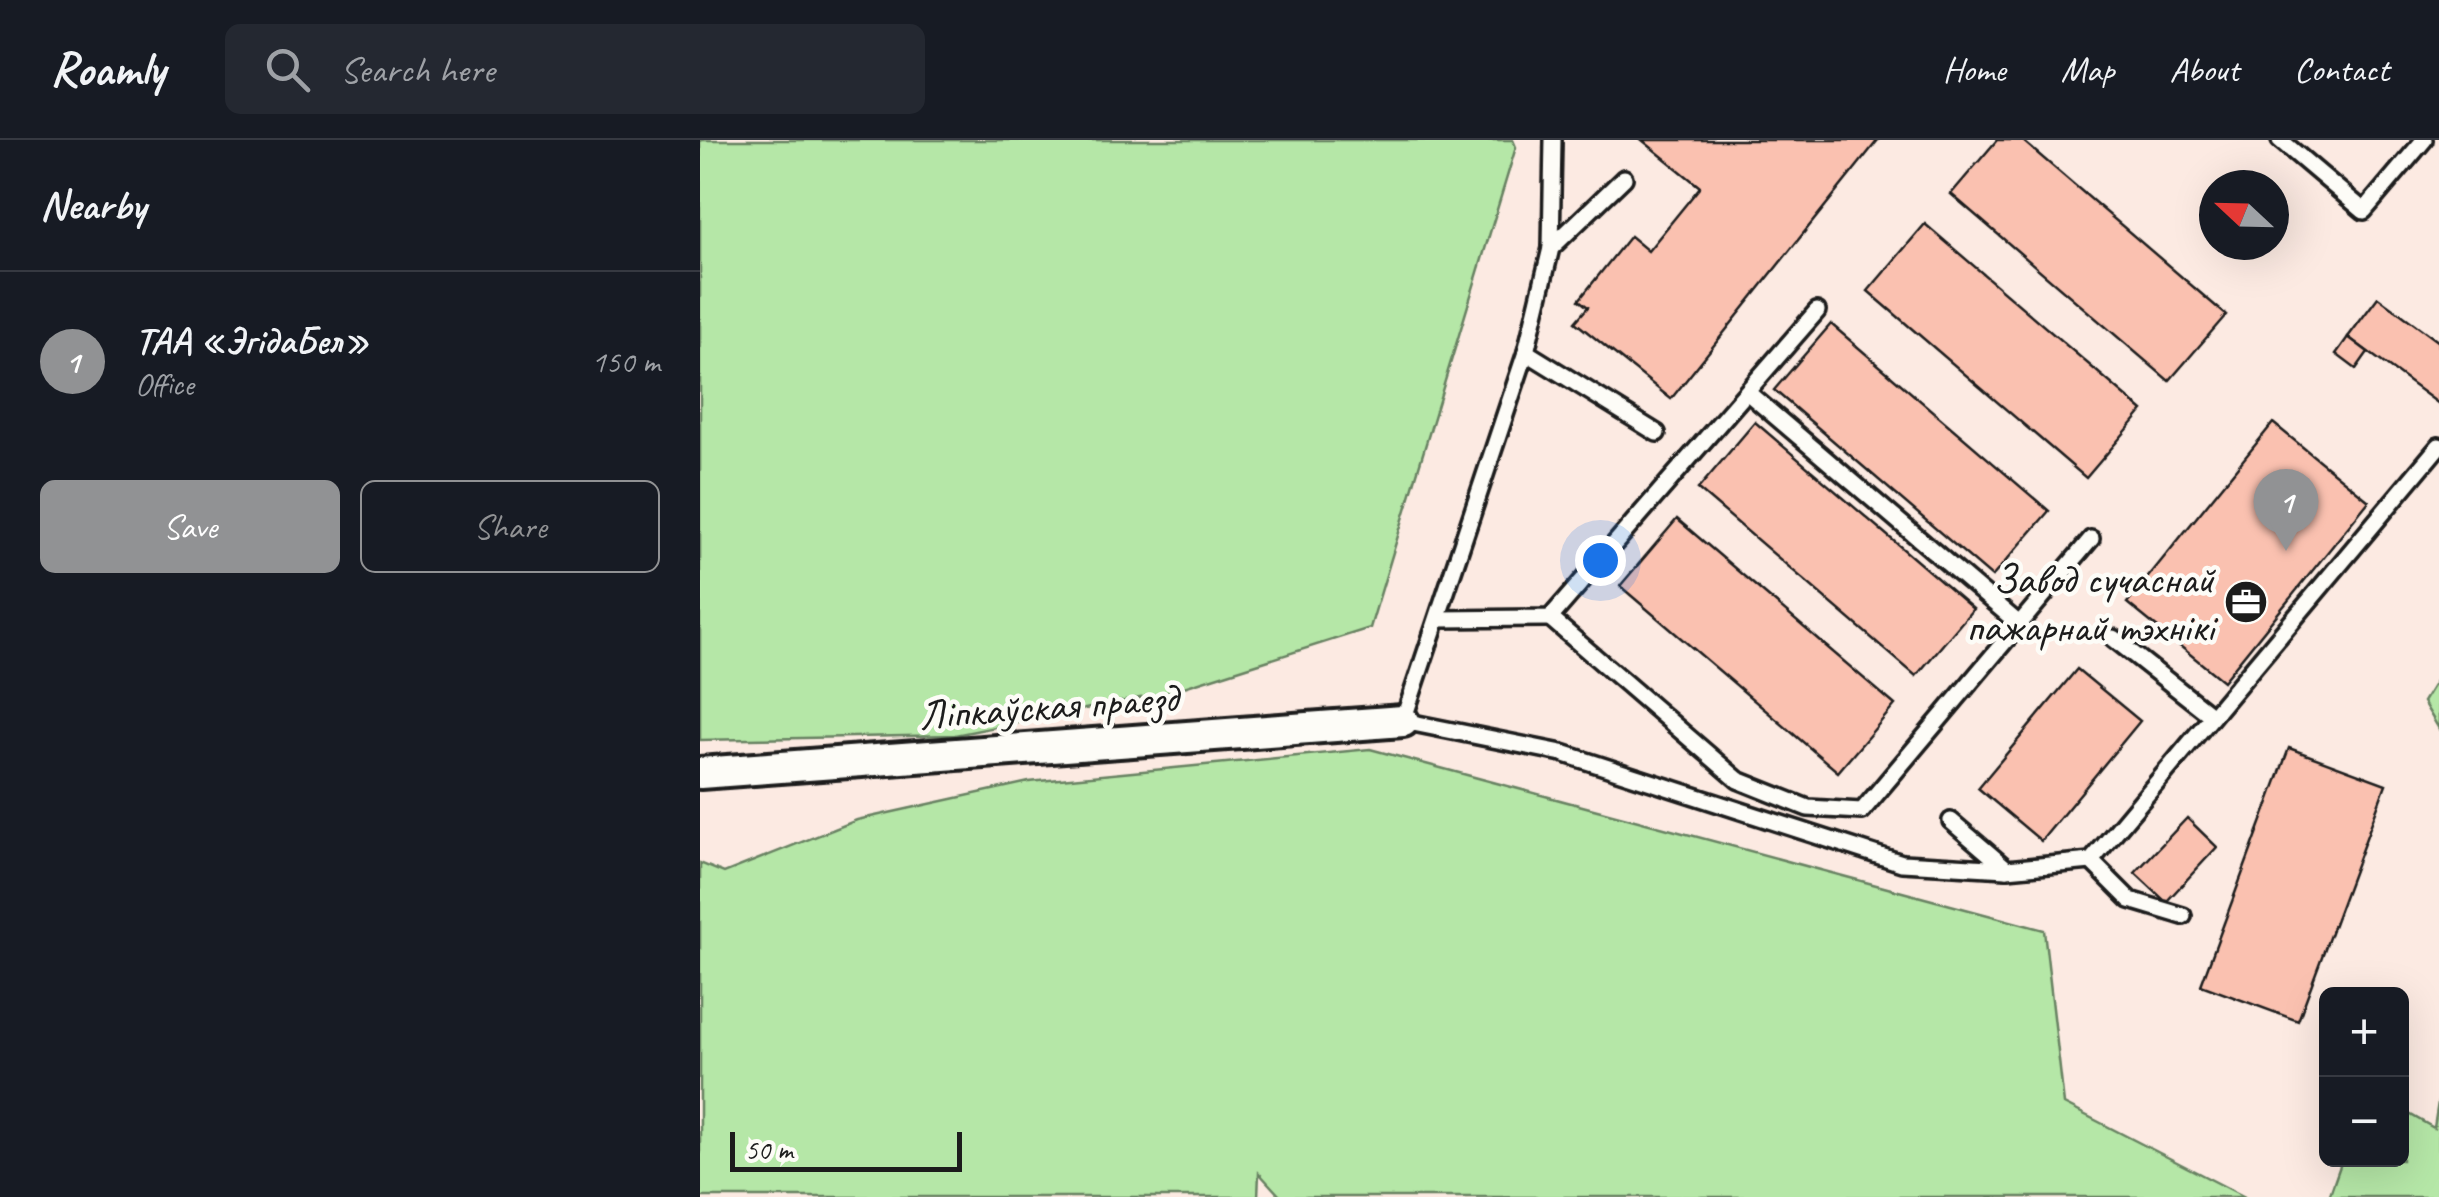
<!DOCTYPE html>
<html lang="en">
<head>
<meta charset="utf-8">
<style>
  :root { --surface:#171b24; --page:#242831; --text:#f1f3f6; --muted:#9ea1a6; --line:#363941; --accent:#919294 }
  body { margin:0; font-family:Caveat,sans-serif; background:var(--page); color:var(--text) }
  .controls { position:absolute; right:30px; bottom:30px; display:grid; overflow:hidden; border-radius:15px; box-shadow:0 10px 40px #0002 }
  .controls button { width:90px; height:90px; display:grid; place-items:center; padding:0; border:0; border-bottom:2px solid var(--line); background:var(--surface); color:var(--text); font:50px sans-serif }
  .compass { position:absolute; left:1499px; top:30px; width:90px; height:90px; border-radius:50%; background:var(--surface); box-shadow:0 10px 40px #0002; rotate:292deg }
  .scale { position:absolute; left:30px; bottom:25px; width:232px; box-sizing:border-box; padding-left:10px; border:5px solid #1c1c1c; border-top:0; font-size:28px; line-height:35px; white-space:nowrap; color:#1c1c1c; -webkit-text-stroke:8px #fdfcf7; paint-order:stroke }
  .you { position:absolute; left:900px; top:420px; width:35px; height:35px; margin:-25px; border:8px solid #fff; border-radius:50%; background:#1a73e8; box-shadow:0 0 0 15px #1a73e833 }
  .badge { display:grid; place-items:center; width:65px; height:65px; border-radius:50%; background:var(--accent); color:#fff; font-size:32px; font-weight:700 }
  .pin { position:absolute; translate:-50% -82px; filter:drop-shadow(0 2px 5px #0008) }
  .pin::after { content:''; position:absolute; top:52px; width:35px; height:30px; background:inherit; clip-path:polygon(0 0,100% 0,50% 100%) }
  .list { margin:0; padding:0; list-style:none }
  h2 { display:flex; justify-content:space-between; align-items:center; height:130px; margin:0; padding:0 40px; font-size:42px }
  h2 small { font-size:32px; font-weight:400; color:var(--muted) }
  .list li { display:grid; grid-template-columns:65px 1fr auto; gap:30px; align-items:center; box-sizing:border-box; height:180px; padding:0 40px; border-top:2px solid var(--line) }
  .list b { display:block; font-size:38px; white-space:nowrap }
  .list p { margin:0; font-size:32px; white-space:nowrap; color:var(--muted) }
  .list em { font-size:32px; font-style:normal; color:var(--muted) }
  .actions { display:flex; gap:20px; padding:30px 40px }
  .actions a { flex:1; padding:22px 0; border:2px solid var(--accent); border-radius:15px; text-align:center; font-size:35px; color:var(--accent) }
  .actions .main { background:var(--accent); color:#fff }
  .icon { flex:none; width:55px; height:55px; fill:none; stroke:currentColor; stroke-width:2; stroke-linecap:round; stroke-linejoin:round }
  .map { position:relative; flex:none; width:1739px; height:1057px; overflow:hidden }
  header { display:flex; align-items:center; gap:60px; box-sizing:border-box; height:140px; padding:0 50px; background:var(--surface); border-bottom:2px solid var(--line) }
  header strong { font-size:48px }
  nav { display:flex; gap:55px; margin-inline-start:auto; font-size:35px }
  .search { width:700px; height:90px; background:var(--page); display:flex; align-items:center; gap:25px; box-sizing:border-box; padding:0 35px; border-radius:15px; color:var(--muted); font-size:38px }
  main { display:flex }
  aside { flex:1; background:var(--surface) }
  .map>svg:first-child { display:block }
</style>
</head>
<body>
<header>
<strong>Roamly</strong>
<div class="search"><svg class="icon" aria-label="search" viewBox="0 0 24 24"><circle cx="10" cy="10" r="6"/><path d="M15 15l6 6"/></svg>Search here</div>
<nav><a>Home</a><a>Map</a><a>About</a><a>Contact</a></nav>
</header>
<main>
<aside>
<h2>Nearby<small></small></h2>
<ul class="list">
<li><span class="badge">1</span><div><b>ТАА «ЭгідаБел»</b><p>Office</p></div><em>150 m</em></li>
</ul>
<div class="actions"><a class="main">Save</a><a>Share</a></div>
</aside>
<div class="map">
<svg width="1739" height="1057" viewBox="0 0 1739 1057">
  <rect width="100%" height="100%" fill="#fceae2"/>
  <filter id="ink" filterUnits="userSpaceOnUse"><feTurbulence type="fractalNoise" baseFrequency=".01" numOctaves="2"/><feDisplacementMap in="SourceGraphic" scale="20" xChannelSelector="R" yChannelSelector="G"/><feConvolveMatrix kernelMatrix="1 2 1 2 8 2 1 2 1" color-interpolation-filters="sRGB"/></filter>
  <g filter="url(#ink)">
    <g fill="#b5e7a7" stroke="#688262" stroke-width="2.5">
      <polygon points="0,0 813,0 816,7 670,488 465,553 255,595 0,600"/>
      <polygon points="1739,536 1739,589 1723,562"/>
      <polygon points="670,609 1344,790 1364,964 1545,1057 581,1057 559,1033 558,1057 0,1057 0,723 24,733 157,680 329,642"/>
      <polygon points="1739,956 1739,1057 1629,1057 1642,1020 1702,1020 1702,970 1734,988"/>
    </g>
    <g fill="#fac1b0" stroke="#1c1c1c" stroke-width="2.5">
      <polygon points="942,0 1178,0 971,259 875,182 888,167 879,160 930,96 948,111 1000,47"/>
      <polygon points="1297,0 1322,0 1526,175 1469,241 1251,54"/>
      <polygon points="1225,84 1443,271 1386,338 1168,151"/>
      <polygon points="1678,157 1739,202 1739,264 1648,197"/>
      <polygon points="1131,184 1349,371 1292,437 1074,250"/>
      <polygon points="1648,197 1668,212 1656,229 1636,214"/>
      <polygon points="1055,282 1273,469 1216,536 998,349"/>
      <polygon points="1573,283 1669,361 1523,541 1427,463"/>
      <polygon points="977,379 1195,565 1138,632 920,446"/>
      <polygon points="1377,529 1440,581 1341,701 1278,648"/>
      <polygon points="1589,608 1686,644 1598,881 1501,845"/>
      <polygon points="1487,678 1517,707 1466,762 1435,733"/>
    </g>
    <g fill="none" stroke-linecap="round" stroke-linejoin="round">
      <g stroke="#1c1c1c" stroke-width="22">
        <g id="service">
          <polyline points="1580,0 1664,71 1724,0"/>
          <polyline points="924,38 851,108 826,212 703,581 862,613 1202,723 1307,729 1391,721 1739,306"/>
          <polyline points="851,108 853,0"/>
          <polyline points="826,212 957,293"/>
          <polyline points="1047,252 1319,484"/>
          <polyline points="850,478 1038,640 1108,668 1162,671 1391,399"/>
          <polyline points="739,479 850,478 1117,171"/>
          <polyline points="1413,498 1512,576"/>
          <polyline points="1251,681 1307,729"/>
          <polyline points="1391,721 1430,760 1483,776"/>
        </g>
      </g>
      <g stroke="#1c1c1c" stroke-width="38">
        <polyline id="minor" points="0,633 703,581"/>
      </g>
      <use href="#service" stroke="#fdfcf7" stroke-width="15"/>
      <use href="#minor" stroke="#fdfcf7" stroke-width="30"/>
    </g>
  </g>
  <defs>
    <g id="office-disc" transform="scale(2.25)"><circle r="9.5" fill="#1c1c1c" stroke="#fdfcf7"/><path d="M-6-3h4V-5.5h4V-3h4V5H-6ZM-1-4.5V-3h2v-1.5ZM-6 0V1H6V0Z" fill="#fff"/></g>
  </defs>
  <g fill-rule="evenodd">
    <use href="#office-disc" x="1546" y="462"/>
  </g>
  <g text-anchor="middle" stroke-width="9" stroke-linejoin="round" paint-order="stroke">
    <g font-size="42" fill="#1c1c1c" stroke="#fdfcf7" text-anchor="end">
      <text x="1514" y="453">Завод сучаснай<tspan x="1514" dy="48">пажарнай тэхнікі</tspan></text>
    </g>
    <g font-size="42" fill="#1c1c1c" stroke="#fdfcf7">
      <text transform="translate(348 565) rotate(-4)" y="15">Ліпкаўская праезд</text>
    </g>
  </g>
</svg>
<div class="controls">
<button>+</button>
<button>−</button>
</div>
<svg class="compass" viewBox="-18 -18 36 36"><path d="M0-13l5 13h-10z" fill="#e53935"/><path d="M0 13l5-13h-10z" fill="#9ea1a6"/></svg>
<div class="scale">50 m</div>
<div class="you"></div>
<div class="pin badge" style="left:1586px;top:411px">1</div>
</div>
</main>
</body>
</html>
